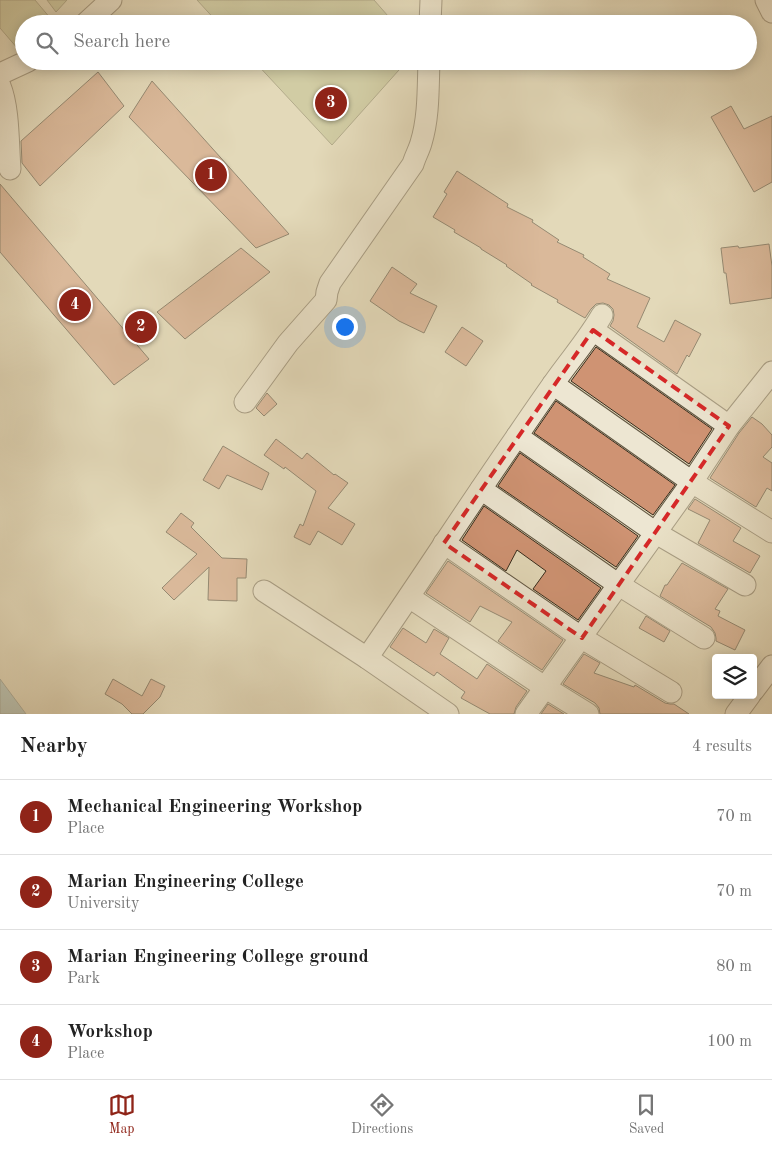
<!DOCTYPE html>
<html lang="en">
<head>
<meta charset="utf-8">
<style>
  :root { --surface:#fff; --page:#f6f6f6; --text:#222; --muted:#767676; --line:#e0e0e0; --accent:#8f2418 }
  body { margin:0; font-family:"Old Standard TT",serif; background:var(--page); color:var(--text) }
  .controls { position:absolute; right:15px; bottom:15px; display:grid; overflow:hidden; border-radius:5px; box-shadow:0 2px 12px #0003 }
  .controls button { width:45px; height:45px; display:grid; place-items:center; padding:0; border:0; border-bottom:1px solid var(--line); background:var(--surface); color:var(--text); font:25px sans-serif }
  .you { position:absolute; left:344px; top:326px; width:18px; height:18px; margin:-12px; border:4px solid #fff; border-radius:50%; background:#1a73e8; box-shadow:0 0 0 8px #1a73e833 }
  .badge { display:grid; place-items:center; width:32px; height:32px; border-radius:50%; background:var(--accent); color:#fff; font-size:16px; font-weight:700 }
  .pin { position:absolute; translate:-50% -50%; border:2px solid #fff; box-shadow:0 1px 5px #0006 }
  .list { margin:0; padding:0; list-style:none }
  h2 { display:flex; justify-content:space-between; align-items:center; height:65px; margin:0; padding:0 20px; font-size:21px }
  h2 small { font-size:16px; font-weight:400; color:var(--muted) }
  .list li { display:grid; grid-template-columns:32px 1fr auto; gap:15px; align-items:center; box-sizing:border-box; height:75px; padding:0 20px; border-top:1px solid var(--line) }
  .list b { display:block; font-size:19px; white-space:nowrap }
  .list p { margin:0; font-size:16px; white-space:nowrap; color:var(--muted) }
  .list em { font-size:16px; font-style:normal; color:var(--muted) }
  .icon { flex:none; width:28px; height:28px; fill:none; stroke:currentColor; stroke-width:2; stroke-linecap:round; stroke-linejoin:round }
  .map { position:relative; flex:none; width:772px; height:714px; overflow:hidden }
  .search { position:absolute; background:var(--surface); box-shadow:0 2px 12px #0003; left:15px; right:15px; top:15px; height:55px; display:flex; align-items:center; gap:12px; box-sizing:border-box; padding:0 18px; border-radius:28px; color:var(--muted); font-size:19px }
  .sheet { height:365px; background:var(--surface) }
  nav { display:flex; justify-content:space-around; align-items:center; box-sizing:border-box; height:70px; border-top:1px solid var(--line); background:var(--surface); font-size:14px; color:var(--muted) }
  nav a { display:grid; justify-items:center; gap:2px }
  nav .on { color:var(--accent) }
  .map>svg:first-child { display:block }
</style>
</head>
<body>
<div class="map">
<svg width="772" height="714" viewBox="0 0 772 714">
  <rect width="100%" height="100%" fill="#e3d9b9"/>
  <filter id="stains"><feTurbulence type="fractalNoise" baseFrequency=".004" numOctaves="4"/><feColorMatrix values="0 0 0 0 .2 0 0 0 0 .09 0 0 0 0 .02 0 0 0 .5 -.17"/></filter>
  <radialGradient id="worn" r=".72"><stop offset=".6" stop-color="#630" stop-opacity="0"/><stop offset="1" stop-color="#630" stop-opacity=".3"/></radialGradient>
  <g fill="#babd8b" stroke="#787453">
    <polygon points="0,0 35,0 51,19 46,24 24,24 24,44 18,49 0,28"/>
    <polygon points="47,0 67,0 56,12"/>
    <polygon points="197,0 374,0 395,24 219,24"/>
    <polygon points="254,61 407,61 332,145"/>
  </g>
  <polygon fill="#98b8b8" stroke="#717f79" points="0,679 26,714 0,714"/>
  <g fill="#cf9373" stroke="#362a1b">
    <polygon points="98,72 124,106 40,186 22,163 21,141"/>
    <polygon points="152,81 289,234 256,248 129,117"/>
    <polygon points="731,106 744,129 772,116 772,182 754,192 711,117"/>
    <polygon points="457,171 508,204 507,207 533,220 532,222 559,240 557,242 584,255 583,257 610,274 607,279 650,298 637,327 664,342 675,320 701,334 689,357 687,355 677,374 610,326 613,321 614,315 613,309 609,305 603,303 596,304 591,309 585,318 557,302 558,300 531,285 532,284 506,266 507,265 481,249 481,248 454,232 455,230 433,217 447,194 444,192"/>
    <polygon points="0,184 149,359 114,385 0,252"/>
    <polygon points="769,244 772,266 772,298 730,304 726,273 724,273 721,248 738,246 739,248"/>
    <polygon points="241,248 270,272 185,339 157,312"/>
    <polygon points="392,267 417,284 410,293 437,306 424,333 399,321 370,301"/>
    <polygon points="462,327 483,341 466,366 445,352"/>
    <polygon points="596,347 712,429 689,464 571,381"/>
    <polygon points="267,393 277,404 264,416 256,408"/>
    <polygon points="556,401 675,485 653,515 534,433"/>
    <polygon points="752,417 762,424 772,435 772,447 763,457 772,463 772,491 767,488 756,507 710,478 739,433"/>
    <polygon points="276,439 302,459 307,453 334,475 335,474 348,483 328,508 355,524 342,545 318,531 310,545 294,537 300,524 303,526 316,491 285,467 284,469 264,455"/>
    <polygon points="223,446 269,473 262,490 227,475 219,489 203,480"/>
    <polygon points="520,453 638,536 616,567 498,486"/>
    <polygon points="695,499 741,528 733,541 760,556 750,573 698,543 710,520 688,509"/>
    <polygon points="484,506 601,588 578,620 533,589 546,571 517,550 506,571 462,540"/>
    <polygon points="181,513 194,523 191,527 222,558 247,559 246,578 237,578 237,601 208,600 209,567 174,600 162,588 197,554 166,532"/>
    <polygon points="448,561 563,640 542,670 498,641 512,622 480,606 470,622 426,593"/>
    <polygon points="682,563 728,589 715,609 720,611 718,616 745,630 735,650 716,641 716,638 715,633 711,627 660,596 665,585 667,585"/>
    <polygon points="646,616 670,631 664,642 639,628"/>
    <polygon points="403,628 426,643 434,629 449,638 440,654 477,679 487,664 527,691 516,707 514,714 490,714 461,698 465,692 437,672 434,676 390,647"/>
    <polygon points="584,654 600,663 594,673 634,687 635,685 665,703 670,704 674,704 689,714 600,714 599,708 595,703 563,684"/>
    <polygon points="113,679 142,696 151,679 165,686 160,697 143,714 132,714 122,704 105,694"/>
    <polygon points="548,704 564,714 541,714"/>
  </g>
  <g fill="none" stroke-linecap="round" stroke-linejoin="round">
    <g stroke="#615642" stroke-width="23">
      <g id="minor">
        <polyline points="766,0 772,12"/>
        <polyline points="85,24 111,0"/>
        <polyline points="430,24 431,0"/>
        <polyline points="0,74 28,61"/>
        <path d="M0 86C9 108 8 144 10 169"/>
        <polyline points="593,330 729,426"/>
        <polyline points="553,384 692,482 772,532"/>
        <path d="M245 402 288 343 326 300 327 292 330 283 413 164C415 157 419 150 421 143 429 117 428 88 429 61"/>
        <polyline points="517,436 656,533 745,585"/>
        <polyline points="481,489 619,585 704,638"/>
        <polyline points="444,543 582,638 671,692"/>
        <polyline points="264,591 367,658 448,714"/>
        <polyline points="409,597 546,688 588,714"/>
        <path d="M367 658C417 586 465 511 515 439 530 417 545 395 561 373 575 354 590 336 602 315"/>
        <polyline points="753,691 772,666"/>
        <polyline points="526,714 692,482 729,426 772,372"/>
        <polyline points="736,714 750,695"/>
      </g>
    </g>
    <use href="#minor" stroke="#ede6d2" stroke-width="21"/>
  </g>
  <path d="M0 0H772V714H0ZM593 330 729 426 582 638 444 543Z" fill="#e3d9b9" fill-opacity=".55" fill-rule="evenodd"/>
  <path fill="none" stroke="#d62828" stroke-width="4" stroke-dasharray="10 6" stroke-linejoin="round" d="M593 330 729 426 582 638 444 543Z"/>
  <rect width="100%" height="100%" filter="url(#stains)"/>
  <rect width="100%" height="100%" fill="url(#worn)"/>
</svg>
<div class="controls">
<button><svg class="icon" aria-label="layers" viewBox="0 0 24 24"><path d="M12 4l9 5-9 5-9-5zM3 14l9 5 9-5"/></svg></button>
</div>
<div class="you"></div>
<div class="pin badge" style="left:211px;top:175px">1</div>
<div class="pin badge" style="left:141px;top:327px">2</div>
<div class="pin badge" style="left:331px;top:103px">3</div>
<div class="pin badge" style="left:75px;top:305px">4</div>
<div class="search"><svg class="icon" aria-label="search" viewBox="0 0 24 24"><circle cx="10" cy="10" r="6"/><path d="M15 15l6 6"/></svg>Search here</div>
</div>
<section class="sheet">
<h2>Nearby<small>4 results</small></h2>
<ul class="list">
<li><span class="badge">1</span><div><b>Mechanical Engineering Workshop</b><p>Place</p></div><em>70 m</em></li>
<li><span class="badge">2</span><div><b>Marian Engineering College</b><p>University</p></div><em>70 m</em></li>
<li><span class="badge">3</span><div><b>Marian Engineering College ground</b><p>Park</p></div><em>80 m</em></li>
<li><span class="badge">4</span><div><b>Workshop</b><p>Place</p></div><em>100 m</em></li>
</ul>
</section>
<nav>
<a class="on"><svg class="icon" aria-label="map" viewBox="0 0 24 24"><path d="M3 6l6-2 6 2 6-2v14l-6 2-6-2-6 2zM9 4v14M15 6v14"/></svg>Map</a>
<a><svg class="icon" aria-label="directions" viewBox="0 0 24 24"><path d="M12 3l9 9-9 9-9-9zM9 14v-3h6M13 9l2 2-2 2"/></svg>Directions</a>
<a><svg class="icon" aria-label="saved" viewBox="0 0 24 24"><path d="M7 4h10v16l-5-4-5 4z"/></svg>Saved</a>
</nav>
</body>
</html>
